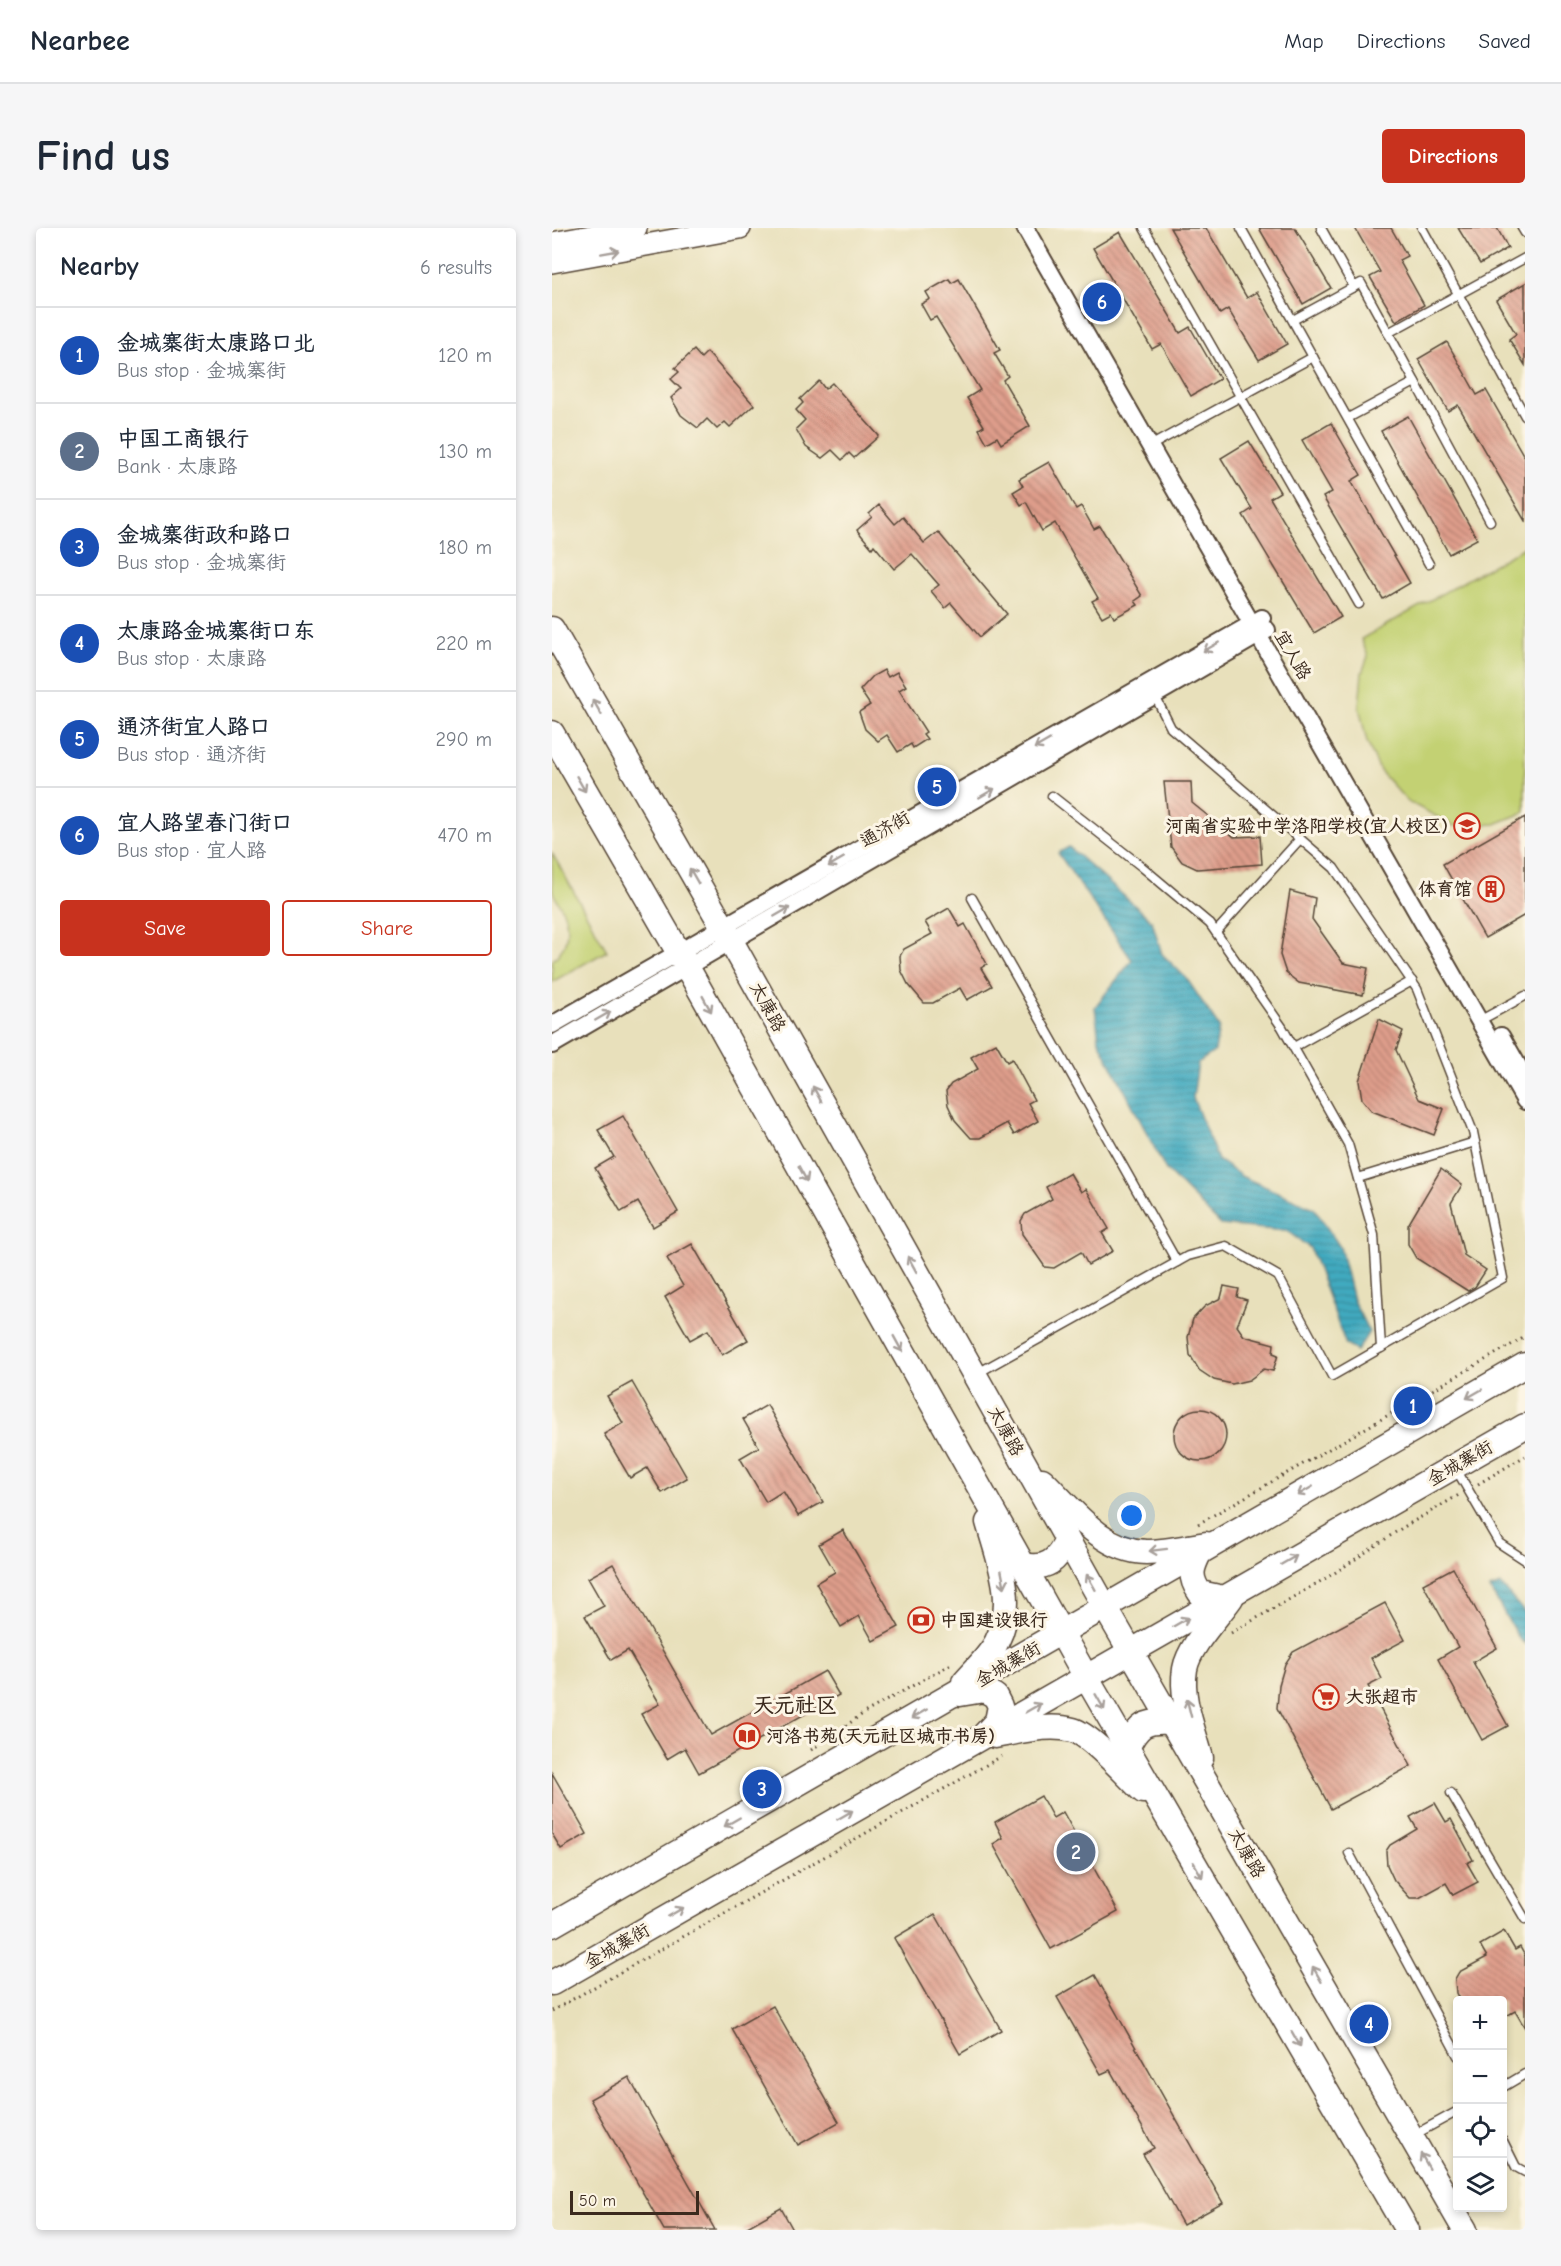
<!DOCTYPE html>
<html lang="en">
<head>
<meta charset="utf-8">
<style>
  :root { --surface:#fff; --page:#f6f6f7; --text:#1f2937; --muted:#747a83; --line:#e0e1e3; --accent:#c8321e }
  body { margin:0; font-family:"Comic Neue","LXGW WenKai TC",sans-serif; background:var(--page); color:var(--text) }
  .controls { position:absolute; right:18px; bottom:18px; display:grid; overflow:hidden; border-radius:6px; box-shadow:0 3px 9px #0003 }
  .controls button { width:54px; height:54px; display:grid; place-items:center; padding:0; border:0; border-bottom:2px solid var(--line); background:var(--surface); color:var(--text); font:30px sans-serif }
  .scale { position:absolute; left:18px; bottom:15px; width:129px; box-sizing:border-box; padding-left:6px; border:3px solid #3b2a1e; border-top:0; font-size:16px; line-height:21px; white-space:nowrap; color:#3b2a1e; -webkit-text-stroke:4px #fcf5e5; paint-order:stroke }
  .you { position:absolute; left:580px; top:1288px; width:21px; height:21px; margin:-15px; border:4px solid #fff; border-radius:50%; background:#1a73e8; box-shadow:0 0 0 9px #1a73e833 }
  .badge { display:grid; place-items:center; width:39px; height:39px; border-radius:50%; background:var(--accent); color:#fff; font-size:20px; font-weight:700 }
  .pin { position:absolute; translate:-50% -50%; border:3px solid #fff; box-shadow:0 2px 6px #0006 }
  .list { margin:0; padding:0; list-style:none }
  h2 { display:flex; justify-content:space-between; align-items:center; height:78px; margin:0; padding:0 24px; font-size:26px }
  h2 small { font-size:20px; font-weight:400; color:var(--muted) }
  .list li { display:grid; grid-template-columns:39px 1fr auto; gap:18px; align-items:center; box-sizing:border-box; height:96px; padding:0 24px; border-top:2px solid var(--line) }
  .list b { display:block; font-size:22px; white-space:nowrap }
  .list p { margin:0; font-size:20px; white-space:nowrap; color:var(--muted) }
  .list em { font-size:20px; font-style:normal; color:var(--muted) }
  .actions { display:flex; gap:12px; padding:18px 24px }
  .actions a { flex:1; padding:14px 0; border:2px solid var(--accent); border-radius:6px; text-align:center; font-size:21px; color:var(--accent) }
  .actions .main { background:var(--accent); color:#fff }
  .icon { flex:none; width:33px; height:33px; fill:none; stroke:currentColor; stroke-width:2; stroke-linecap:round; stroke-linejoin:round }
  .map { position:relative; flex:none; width:973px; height:2002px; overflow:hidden; border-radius:6px }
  header { display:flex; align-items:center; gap:36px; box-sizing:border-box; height:84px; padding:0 30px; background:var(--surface); border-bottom:2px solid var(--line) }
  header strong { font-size:28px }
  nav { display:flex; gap:33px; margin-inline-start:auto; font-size:21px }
  .intro { display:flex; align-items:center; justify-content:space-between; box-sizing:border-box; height:144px; padding:0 36px }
  h1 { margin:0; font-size:42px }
  .button { padding:15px 27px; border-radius:6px; background:var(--accent); color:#fff; font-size:21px; font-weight:700 }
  main { display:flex; gap:36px; padding:0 36px }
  aside { flex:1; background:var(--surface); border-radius:6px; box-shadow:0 3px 9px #0003 }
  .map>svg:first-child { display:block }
</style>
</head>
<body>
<header>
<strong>Nearbee</strong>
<nav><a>Map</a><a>Directions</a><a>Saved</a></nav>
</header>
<div class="intro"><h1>Find us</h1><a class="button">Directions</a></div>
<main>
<aside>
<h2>Nearby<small>6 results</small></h2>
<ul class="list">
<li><span class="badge" style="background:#1a4fb4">1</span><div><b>金城寨街太康路口北</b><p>Bus stop · 金城寨街</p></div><em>120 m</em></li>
<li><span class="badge" style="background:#5c6f8a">2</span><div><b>中国工商银行</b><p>Bank · 太康路</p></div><em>130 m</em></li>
<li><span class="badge" style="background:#1a4fb4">3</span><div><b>金城寨街政和路口</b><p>Bus stop · 金城寨街</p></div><em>180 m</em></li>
<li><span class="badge" style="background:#1a4fb4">4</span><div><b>太康路金城寨街口东</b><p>Bus stop · 太康路</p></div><em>220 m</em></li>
<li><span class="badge" style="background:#1a4fb4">5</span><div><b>通济街宜人路口</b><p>Bus stop · 通济街</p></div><em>290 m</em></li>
<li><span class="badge" style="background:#1a4fb4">6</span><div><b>宜人路望春门街口</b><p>Bus stop · 宜人路</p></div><em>470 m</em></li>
</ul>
<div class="actions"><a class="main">Save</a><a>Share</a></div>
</aside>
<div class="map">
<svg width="973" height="2002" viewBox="0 0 973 2002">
  <defs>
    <pattern id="water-rules" width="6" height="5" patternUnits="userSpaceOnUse" patternTransform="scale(1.5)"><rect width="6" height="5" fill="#41aac0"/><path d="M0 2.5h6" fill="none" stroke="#388b9b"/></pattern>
    <pattern id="building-back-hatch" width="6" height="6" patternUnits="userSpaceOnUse" patternTransform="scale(1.5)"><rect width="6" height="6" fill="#de9d8b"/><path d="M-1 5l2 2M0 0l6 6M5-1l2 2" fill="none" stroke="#b58071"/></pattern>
  </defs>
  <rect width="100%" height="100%" fill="#fcf5e5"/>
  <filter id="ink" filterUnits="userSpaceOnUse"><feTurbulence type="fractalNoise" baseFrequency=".0167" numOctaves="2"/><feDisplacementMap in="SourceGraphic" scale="12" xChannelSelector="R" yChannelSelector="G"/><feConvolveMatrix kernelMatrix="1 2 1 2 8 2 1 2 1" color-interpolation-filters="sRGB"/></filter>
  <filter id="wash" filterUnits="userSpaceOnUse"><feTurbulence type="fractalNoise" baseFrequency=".008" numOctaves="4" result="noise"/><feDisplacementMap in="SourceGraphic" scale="24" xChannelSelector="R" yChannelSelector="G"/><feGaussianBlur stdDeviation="1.35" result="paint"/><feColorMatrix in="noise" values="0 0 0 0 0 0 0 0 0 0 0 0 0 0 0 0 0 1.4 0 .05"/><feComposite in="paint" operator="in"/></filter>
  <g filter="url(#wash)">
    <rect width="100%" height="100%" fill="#e8e0bb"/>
    <g fill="#c3d173" stroke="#7f7e48" stroke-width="1.5">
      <polygon points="973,319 973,584 943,596 902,598 855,573 828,543 815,514 807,479 810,445 816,428 809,411"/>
      <path d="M0 625 55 723 0 754V733C16 719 19 700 10 681 7 675 3 670 1 664 0 653 0 637 0 625Z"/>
    </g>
    <g fill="url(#water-rules)" stroke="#3e6a6f" stroke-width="1.5">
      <polygon points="517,619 600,693 610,726 635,751 667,799 663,823 646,835 641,870 666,932 691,949 762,980 788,1019 801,1072 817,1104 805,1123 794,1117 758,1020 735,1003 669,997 614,942 547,813 543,779 580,732 506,625"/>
      <polygon points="949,1357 973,1385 973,1416 967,1411 938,1361"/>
    </g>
    <g id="blocks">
      <g fill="url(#building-back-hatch)">
        <polygon points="618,0 654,0 695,70 705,64 735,116 707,132 676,81 668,86"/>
        <polygon points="707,0 743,0 779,60 751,76"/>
        <polygon points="803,0 839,0 855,28 847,32 872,77 844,93 818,49 828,44"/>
        <polygon points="906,0 945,0 956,20 928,36"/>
        <polygon points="568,4 628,105 638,99 668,151 639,168 609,116 600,121 541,20"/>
        <polygon points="397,51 400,55 407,51 448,122 442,125 456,148 451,152 478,198 449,216 445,209 435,215 427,201 432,198 415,170 428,162 384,89 378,92 369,76 378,71 374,64"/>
        <polygon points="973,55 973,137 957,111 964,106 944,72"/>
        <polygon points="895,114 925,167 934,162 973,230 973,293 906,177 896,183 866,131"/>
        <polygon points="142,122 149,130 155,124 202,177 178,199 173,194 165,201 155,191 146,200 129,187 119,170 129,161 119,151 127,144 123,140"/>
        <polygon points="267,153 273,161 280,155 327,208 302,230 297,225 290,232 280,222 270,230 254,219 244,201 253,192 244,182 251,175 248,171"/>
        <polygon points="856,188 925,311 897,326 829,203"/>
        <polygon points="779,195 809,247 799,253 858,355 831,371 771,269 780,264 750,212"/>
        <polygon points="697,213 728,264 718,270 789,389 762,405 691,287 700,281 669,230"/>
        <polygon points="497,234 524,281 529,278 542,301 548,298 590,368 583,373 586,377 562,390 559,384 550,389 540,373 546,370 503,295 490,303 474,274 469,277 461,264 471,258 467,251"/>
        <polygon points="327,277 343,296 351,289 372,315 386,304 455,386 428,409 399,375 393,380 379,363 387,357 360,326 342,341 322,317 320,320 305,302 320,289 317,286"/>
        <polygon points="332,442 336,449 345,444 354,458 347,462 374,504 371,506 375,511 361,520 359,516 346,524 335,507 326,513 313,501 307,484 318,477 308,462 321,448"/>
        <polygon points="612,554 639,554 640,575 682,609 708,608 710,636 645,641 630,634 619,619"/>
        <polygon points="973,589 973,687 933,710 891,636"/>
        <polygon points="738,663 763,670 760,691 791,735 816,740 811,767 747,755 734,745 728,727"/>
        <polygon points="397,680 408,699 413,696 435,736 429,740 440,758 415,772 408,760 381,775 372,775 356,756 349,742 348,728 352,721 380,706 373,694"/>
        <polygon points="827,791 851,803 844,822 867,871 892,881 882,907 820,883 810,871 807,853"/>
        <polygon points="444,815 455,834 460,831 482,872 476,875 486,893 462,907 455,895 428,910 419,910 403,892 396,877 394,863 399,856 426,841 419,829"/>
        <polygon points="71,888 126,984 101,999 86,974 69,984 43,940 62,929 46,902"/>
        <polygon points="889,941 910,957 899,975 912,1027 934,1042 923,1059 916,1063 864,1030 856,1016 856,997"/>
        <polygon points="518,945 529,964 534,961 557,1001 550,1005 561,1023 536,1037 529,1024 502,1040 493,1039 470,1006 469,993 473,986 500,971 494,959"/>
        <polygon points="140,1016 196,1112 170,1127 156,1102 138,1112 113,1069 131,1058 115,1030"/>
        <polygon points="672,1058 687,1061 685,1069 695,1072 685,1098 692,1108 722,1116 721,1125 726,1127 721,1143 712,1141 697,1152 680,1156 662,1152 647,1142 638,1127 636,1109 641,1091 653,1078 669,1070"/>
        <polygon points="80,1154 135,1250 110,1265 95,1240 78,1250 52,1206 71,1195 55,1168"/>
        <polygon points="215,1177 271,1274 246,1288 231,1263 214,1274 188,1230 207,1219 191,1191"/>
        <circle cx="648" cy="1207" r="26"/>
        <polygon points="291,1302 347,1399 321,1413 307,1388 289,1399 264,1355 283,1344 267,1316"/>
        <polygon points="61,1336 159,1507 273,1443 287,1467 147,1545 133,1520 115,1531 89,1486 108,1476 76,1422 59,1432 33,1388 52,1378 36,1350"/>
        <polygon points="901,1340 945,1420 921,1434 956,1498 930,1512 886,1431 906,1419 871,1356"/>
        <polygon points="833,1375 853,1412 819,1430 830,1451 816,1458 859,1538 779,1581 725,1480 727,1457 733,1436 741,1424"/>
        <polygon points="0,1545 35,1606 9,1621 0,1606"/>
        <polygon points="489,1568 501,1590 511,1584 566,1684 499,1721 441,1616 451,1610 443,1594"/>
        <polygon points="883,1575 894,1594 899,1591 921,1632 915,1635 926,1654 901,1667 894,1655 867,1670 858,1670 842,1652 835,1637 834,1623 838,1617 865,1601 858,1589"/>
        <polygon points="383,1686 449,1802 408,1826 342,1710"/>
        <polygon points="952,1703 963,1722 968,1719 973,1728 973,1800 963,1783 951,1790 951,1773 908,1773 904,1765 903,1751 907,1744 935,1729 928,1717"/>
        <polygon points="543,1747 671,1975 631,1997 591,1926 602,1920 558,1842 549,1846 505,1769"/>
        <polygon points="221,1778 287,1894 246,1917 180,1801"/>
        <polygon points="77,1849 163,2002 112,2002 38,1871"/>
        <polygon points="229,1980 241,2002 190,2002"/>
      </g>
    </g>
  </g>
  <g filter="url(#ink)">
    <use href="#blocks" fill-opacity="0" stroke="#554536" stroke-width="1.5"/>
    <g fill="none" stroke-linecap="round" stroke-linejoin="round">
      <g stroke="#554536" stroke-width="11">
        <g id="service">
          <polyline points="592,0 807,376"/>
          <polyline points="769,0 802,59"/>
          <polyline points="870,0 973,188"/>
          <polyline points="970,0 973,5"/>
          <polyline points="741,92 809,55 863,154 796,190"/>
          <polyline points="836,105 973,30"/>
          <polyline points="761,129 877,336"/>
          <polyline points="863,154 938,293"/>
          <polyline points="598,218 761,129 689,0"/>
          <polyline points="500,568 589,638 658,696 730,799 796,916 822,1007 829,1120"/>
          <polyline points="420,670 625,1034"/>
          <polyline points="664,704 748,611"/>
          <polyline points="927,793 973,768"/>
          <polyline points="742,819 860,753"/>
          <polyline points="806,950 923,914"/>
          <polyline points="424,1146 636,1028 674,1018 726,1048 780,1148 951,1050 921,904 865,761 782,640 619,500 602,466"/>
          <polyline points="904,1241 947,1315 973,1332"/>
          <polyline points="899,1565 973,1691"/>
          <polyline points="797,1625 906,1828"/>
          <polyline points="951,1859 973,1846"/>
          <polyline points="862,1907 906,1883"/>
          <polyline points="951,1913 964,1939 973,1944"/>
        </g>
      </g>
      <g stroke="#554536" stroke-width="20">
        <g id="minor">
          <polyline points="473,0 973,873"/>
          <polyline points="0,797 710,390"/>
          <polyline points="949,808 973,850"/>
          <polyline points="0,817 715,402"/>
        </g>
      </g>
      <g stroke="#554536" stroke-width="24">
        <g id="tertiary">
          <polyline points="0,15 84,0"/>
          <polyline points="0,34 188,0"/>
        </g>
      </g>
      <g stroke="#554536" stroke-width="27">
        <g id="secondary">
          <polyline points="0,401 179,713 553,1379 913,2002"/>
          <polyline points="0,505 135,739 534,1449 855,2002"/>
          <path d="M490 1252C519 1280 550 1323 594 1324 614 1324 635 1319 654 1316"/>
          <path d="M648 1324C639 1341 637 1349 648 1365L671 1370"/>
          <path d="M471 1337C495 1342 505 1333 515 1312"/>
          <path d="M412 1454C423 1441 438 1428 445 1413 465 1374 447 1333 436 1294"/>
          <polyline points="408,1466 432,1462 443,1468 448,1478 445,1493 432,1507"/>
          <path d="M443 1508C467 1504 496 1495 521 1502 539 1507 576 1549 591 1563"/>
          <path d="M575 1520C586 1497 593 1492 619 1494"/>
          <path d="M649 1530C642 1503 628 1470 633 1441 637 1418 665 1390 679 1370"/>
          <polyline points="0,1697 973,1137"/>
          <polyline points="0,1755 973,1198"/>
        </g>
      </g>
      <g stroke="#554536" stroke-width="3" stroke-dasharray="1.5 4.5" stroke-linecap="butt">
        <polyline points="926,1256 973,1228"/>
        <polyline points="646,1296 973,1109"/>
        <polyline points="679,1405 781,1346 850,1300 907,1267"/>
        <polyline points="259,1522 312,1485 401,1435"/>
        <polyline points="0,1783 450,1528"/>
      </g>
      <use href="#service" stroke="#fff" stroke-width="8"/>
      <use href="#minor" stroke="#fff" stroke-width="16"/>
      <use href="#tertiary" stroke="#fff" stroke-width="21"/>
      <use href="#secondary" stroke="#fff" stroke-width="24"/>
    </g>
    <defs><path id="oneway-shaft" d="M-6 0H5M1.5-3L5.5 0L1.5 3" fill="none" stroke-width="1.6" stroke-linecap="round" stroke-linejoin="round" transform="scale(1.5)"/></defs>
    <g stroke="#a79f9a">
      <use href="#oneway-shaft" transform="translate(58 24) rotate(-10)"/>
      <use href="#oneway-shaft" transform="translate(659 419) rotate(150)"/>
      <use href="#oneway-shaft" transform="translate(45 479) rotate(-120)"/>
      <use href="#oneway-shaft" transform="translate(490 516) rotate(150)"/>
      <use href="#oneway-shaft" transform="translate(29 556) rotate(60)"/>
      <use href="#oneway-shaft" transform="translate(435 565) rotate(-30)"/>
      <use href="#oneway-shaft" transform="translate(284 634) rotate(150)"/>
      <use href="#oneway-shaft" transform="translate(142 648) rotate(-120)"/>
      <use href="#oneway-shaft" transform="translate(230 684) rotate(-30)"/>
      <use href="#oneway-shaft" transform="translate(155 776) rotate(61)"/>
      <use href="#oneway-shaft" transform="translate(51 788) rotate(-30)"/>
      <use href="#oneway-shaft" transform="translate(265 866) rotate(-119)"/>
      <use href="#oneway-shaft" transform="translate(251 946) rotate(61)"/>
      <use href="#oneway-shaft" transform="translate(360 1036) rotate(-119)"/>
      <use href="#oneway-shaft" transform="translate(346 1116) rotate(61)"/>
      <use href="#oneway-shaft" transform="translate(922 1166) rotate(150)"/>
      <use href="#oneway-shaft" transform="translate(753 1263) rotate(150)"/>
      <use href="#oneway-shaft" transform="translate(606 1322) rotate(173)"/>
      <use href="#oneway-shaft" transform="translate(737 1332) rotate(-30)"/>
      <use href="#oneway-shaft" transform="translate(451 1351) rotate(79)"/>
      <use href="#oneway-shaft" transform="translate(539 1354) rotate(-120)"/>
      <use href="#oneway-shaft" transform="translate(629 1394) rotate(-30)"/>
      <use href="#oneway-shaft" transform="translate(548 1474) rotate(60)"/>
      <use href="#oneway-shaft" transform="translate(481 1480) rotate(-30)"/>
      <use href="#oneway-shaft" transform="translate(637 1480) rotate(-104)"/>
      <use href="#oneway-shaft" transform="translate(367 1486) rotate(150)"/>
      <use href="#oneway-shaft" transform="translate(293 1587) rotate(-30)"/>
      <use href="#oneway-shaft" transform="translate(180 1594) rotate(150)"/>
      <use href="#oneway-shaft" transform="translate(646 1642) rotate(60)"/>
      <use href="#oneway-shaft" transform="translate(124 1684) rotate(-30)"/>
      <use href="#oneway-shaft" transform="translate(765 1746) rotate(-120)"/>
      <use href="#oneway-shaft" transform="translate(744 1811) rotate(60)"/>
      <use href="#oneway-shaft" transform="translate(873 1933) rotate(-120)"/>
    </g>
  </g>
  <defs>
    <g id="school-ring" transform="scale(1.35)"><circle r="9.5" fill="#fcf5e5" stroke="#c8321e" stroke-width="1.5"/><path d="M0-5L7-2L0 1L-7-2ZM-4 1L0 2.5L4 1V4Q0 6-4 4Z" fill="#c8321e"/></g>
    <g id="building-ring" transform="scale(1.35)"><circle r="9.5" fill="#fcf5e5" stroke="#c8321e" stroke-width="1.5"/><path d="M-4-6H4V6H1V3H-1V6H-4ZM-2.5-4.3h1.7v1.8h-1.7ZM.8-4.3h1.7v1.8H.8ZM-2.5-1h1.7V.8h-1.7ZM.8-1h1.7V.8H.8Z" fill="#c8321e"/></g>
    <g id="bank-ring" transform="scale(1.35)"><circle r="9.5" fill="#fcf5e5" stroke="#c8321e" stroke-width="1.5"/><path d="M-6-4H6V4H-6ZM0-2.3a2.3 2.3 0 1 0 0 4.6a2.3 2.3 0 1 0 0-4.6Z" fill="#c8321e"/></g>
    <g id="supermarket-ring" transform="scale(1.35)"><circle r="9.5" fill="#fcf5e5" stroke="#c8321e" stroke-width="1.5"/><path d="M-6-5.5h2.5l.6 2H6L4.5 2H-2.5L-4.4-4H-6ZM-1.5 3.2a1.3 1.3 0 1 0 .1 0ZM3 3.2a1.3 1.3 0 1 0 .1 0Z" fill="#c8321e"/></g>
    <g id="library-ring" transform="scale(1.35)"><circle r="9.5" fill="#fcf5e5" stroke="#c8321e" stroke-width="1.5"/><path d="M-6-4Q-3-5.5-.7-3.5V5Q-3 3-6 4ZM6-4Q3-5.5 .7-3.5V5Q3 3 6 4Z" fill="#c8321e"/></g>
  </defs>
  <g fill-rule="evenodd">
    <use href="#school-ring" x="915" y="598"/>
    <use href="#building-ring" x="939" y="661"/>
    <use href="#bank-ring" x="369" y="1392"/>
    <use href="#supermarket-ring" x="774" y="1469"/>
    <use href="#library-ring" x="195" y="1508"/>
  </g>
  <g text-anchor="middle" stroke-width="6" stroke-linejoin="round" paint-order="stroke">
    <g font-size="18" fill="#3b2a1e" stroke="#fcf5e5">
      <text transform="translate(741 427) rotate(60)" y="6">宜人路</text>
      <text transform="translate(333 601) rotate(-30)" y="6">通济街</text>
      <text transform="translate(216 779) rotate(61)" y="6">太康路</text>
      <text transform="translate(454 1203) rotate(61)" y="6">太康路</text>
      <text transform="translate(908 1235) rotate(-30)" y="6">金城寨街</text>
      <text transform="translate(456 1436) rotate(-30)" y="6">金城寨街</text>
      <text transform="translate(695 1625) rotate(60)" y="6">太康路</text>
      <text transform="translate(65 1718) rotate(-30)" y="6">金城寨街</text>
    </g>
    <g font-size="18" font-weight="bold" fill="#3b2a1e" stroke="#fcf5e5" text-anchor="start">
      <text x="896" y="604" text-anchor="end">河南省实验中学洛阳学校(宜人校区)</text>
      <text x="920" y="667" text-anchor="end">体育馆</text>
      <text x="388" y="1398">中国建设银行</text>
      <text x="794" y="1475">大张超市</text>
      <text x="214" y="1514">河洛书苑(天元社区城市书房)</text>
    </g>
    <g font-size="21" font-weight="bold" fill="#3b2a1e" stroke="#fcf5e5">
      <text x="243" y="1484">天元社区</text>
    </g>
  </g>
</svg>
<div class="controls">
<button>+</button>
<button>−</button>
<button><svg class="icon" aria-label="locate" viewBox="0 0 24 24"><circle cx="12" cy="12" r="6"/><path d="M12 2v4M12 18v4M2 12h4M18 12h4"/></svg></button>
<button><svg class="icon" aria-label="layers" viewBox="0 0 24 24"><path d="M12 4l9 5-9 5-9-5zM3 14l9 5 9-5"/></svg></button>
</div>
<div class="scale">50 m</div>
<div class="you"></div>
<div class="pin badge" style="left:861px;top:1178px;background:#1a4fb4">1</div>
<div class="pin badge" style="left:524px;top:1624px;background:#5c6f8a">2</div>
<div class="pin badge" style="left:210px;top:1561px;background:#1a4fb4">3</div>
<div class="pin badge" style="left:817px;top:1796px;background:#1a4fb4">4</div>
<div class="pin badge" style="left:385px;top:559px;background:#1a4fb4">5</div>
<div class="pin badge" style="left:550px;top:74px;background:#1a4fb4">6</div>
</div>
</main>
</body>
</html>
